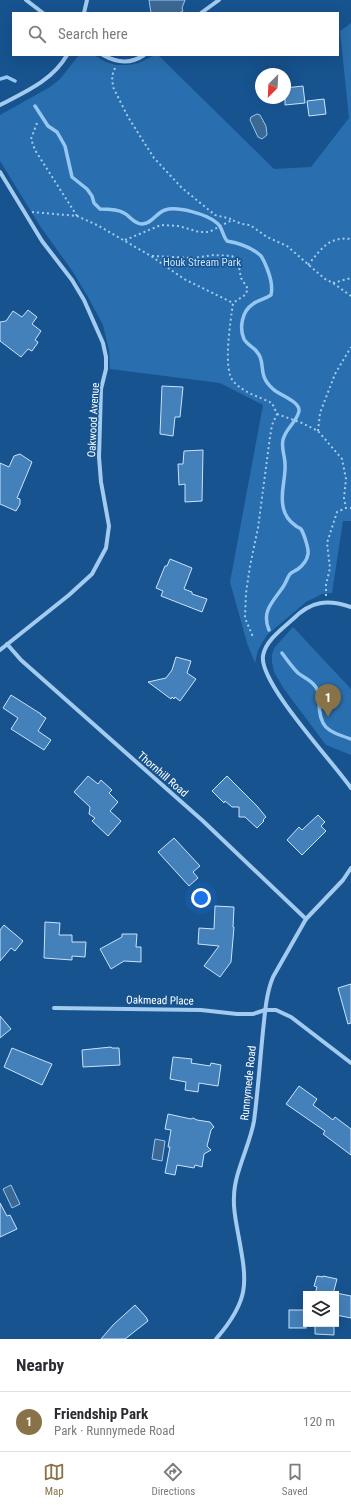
<!DOCTYPE html>
<html lang="en">
<head>
<meta charset="utf-8">
<style>
  :root { --surface:#fff; --page:#f7f7f7; --text:#2b2b33; --muted:#7c7c81; --line:#e1e1e2; --accent:#8a7248 }
  body { margin:0; font-family:"Roboto Condensed",sans-serif; background:var(--page); color:var(--text) }
  .controls { position:absolute; right:12px; bottom:12px; display:grid; overflow:hidden; border-radius:0px; box-shadow:0 4px 16px #0002 }
  .controls button { width:36px; height:36px; display:grid; place-items:center; padding:0; border:0; border-bottom:1px solid var(--line); background:var(--surface); color:var(--text); font:20px sans-serif }
  .compass { position:absolute; left:255px; top:68px; width:36px; height:36px; border-radius:50%; background:var(--surface); box-shadow:0 4px 16px #0002; rotate:204deg }
  .you { position:absolute; left:201px; top:898px; width:14px; height:14px; margin:-10px; border:3px solid #fff; border-radius:50%; background:#1a73e8; box-shadow:0 0 0 6px #1a73e833 }
  .badge { display:grid; place-items:center; width:26px; height:26px; border-radius:50%; background:var(--accent); color:#fff; font-size:13px; font-weight:700 }
  .pin { position:absolute; translate:-50% -33px; filter:drop-shadow(0 1px 2px #0008) }
  .pin::after { content:''; position:absolute; top:21px; width:14px; height:12px; background:inherit; clip-path:polygon(0 0,100% 0,50% 100%) }
  .list { margin:0; padding:0; list-style:none }
  h2 { display:flex; justify-content:space-between; align-items:center; height:52px; margin:0; padding:0 16px; font-size:17px }
  h2 small { font-size:13px; font-weight:400; color:var(--muted) }
  .list li { display:grid; grid-template-columns:26px 1fr auto; gap:12px; align-items:center; box-sizing:border-box; height:60px; padding:0 16px; border-top:1px solid var(--line) }
  .list b { display:block; font-size:15px; white-space:nowrap }
  .list p { margin:0; font-size:13px; white-space:nowrap; color:var(--muted) }
  .list em { font-size:13px; font-style:normal; color:var(--muted) }
  .icon { flex:none; width:22px; height:22px; fill:none; stroke:currentColor; stroke-width:2; stroke-linecap:round; stroke-linejoin:round }
  .map { position:relative; flex:none; width:351px; height:1339px; overflow:hidden }
  .search { position:absolute; background:var(--surface); box-shadow:0 4px 16px #0002; left:12px; right:12px; top:12px; height:44px; display:flex; align-items:center; gap:10px; box-sizing:border-box; padding:0 14px; border-radius:0px; color:var(--muted); font-size:15px }
  .sheet { height:112px; background:var(--surface) }
  nav { display:flex; justify-content:space-around; align-items:center; box-sizing:border-box; height:56px; border-top:1px solid var(--line); background:var(--surface); font-size:11px; color:var(--muted) }
  nav a { display:grid; justify-items:center; gap:2px }
  nav .on { color:var(--accent) }
  .map>svg:first-child { display:block }
</style>
</head>
<body>
<div class="map">
<svg width="351" height="1339" viewBox="0 0 351 1339">
  <rect width="100%" height="100%" fill="#17538f"/>
  <g fill="#296eae">
    <polygon points="351,23 351,521 343,521 332,593 322,594 306,602 267,635 258,650 255,663 247,643 230,582 263,405 220,383 110,369 109,350 103,325 88,297 73,272 40,226 0,161 0,115 50,87 60,79 79,55 93,55 106,62 116,65 128,65 139,63 155,55 158,55 274,169 311,167 349,118 340,31"/>
    <polygon points="293,627 351,689 351,755 326,745 284,689 274,672 272,662 272,654 275,647"/>
  </g>
  <g fill="#3c6893" stroke="#96c7f2">
    <polygon points="149,0 185,0 182,8 183,11 179,13 151,13"/>
    <polygon points="257,114 260,115 266,126 267,135 262,139 258,137 250,120 251,117"/>
    <polygon points="155,1139 165,1141 162,1161 152,1159"/>
    <polygon points="11,1185 20,1204 12,1208 3,1189"/>
  </g>
  <g fill="none" stroke-linecap="round" stroke-linejoin="round">
    <g stroke="#96c7f2" stroke-width="3.5">
      <polyline points="0,79 7,77 15,81"/>
      <path d="M35 106 48 126 57 132 65 146 72 177 87 189 92 196 94 203 100 209C107 209 118 209 124 213 130 216 134 224 142 224 152 224 156 213 165 210 177 206 207 214 217 223 223 228 222 235 227 241 238 243 252 247 261 256 264 260 266 266 268 271 271 279 273 286 271 295 265 299 258 300 253 304 242 311 239 328 244 339 247 345 254 347 257 352 267 363 256 374 273 389 279 395 300 401 299 411 297 422 285 429 283 440 281 448 285 456 285 464 286 478 280 492 283 506 284 514 289 521 296 526 297 527 300 528 301 529 304 534 309 549 308 554 307 560 302 566 298 569 295 571 292 572 290 574 287 578 286 583 283 587 273 602 261 611 269 630"/>
      <path d="M282 653C287 660 292 667 298 673 303 677 311 680 315 686 319 690 319 696 319 701 319 728 327 731 351 739"/>
    </g>
  </g>
  <g fill="#4480b9" stroke="#cae3fb">
    <polygon points="303,86 305,103 285,105 285,88"/>
    <polygon points="324,99 326,114 309,116 307,101"/>
    <polygon points="28,310 37,317 32,324 41,331 35,340 38,342 37,344 32,351 28,349 21,357 0,341 0,322 6,321 13,311 22,317"/>
    <polygon points="162,386 183,387 180,417 175,417 173,436 160,434"/>
    <polygon points="203,450 202,501 185,502 185,484 179,485 178,464 183,464 184,451"/>
    <polygon points="20,454 32,462 17,498 20,499 20,504 16,511 0,504 0,463 9,467 14,456"/>
    <polygon points="170,559 192,568 184,589 192,592 192,594 207,599 202,612 161,596 163,591 156,588 165,566 167,566"/>
    <polygon points="176,657 191,661 187,673 196,679 180,701 175,697 174,699 172,697 171,699 148,682 166,678 172,670"/>
    <polygon points="11,695 41,714 41,715 46,718 38,731 51,740 44,750 11,729 18,718 3,708"/>
    <polygon points="88,776 98,784 101,780 112,790 109,793 118,802 110,811 121,821 108,836 92,821 95,818 89,814 90,807 74,792"/>
    <polygon points="227,776 257,806 266,817 263,820 264,821 257,828 245,817 239,817 239,807 232,807 225,801 224,803 212,791"/>
    <polygon points="318,815 325,822 321,826 326,831 302,855 287,840 299,827 302,830"/>
    <polygon points="174,838 200,866 193,872 198,878 189,886 158,852"/>
    <polygon points="215,906 234,907 233,927 234,927 231,962 220,977 204,966 219,946 198,944 199,928 214,929"/>
    <polygon points="45,922 60,923 59,935 72,935 72,942 86,942 85,957 72,956 72,960 44,958"/>
    <polygon points="4,925 23,941 15,951 11,948 0,961 0,930"/>
    <polygon points="122,934 137,934 136,947 141,947 141,962 124,961 111,969 100,949 122,937"/>
    <polygon points="351,984 351,1023 348,1024 338,988"/>
    <polygon points="0,1016 11,1029 0,1038"/>
    <polygon points="111,1047 112,1048 119,1048 120,1065 83,1067 82,1050"/>
    <polygon points="12,1048 52,1064 42,1085 4,1067"/>
    <polygon points="173,1057 192,1059 191,1063 210,1066 211,1063 221,1065 218,1086 199,1083 198,1092 185,1090 186,1082 170,1079"/>
    <polygon points="299,1086 317,1099 313,1105 333,1120 335,1117 351,1129 351,1155 323,1134 325,1131 286,1104"/>
    <polygon points="168,1114 191,1119 193,1118 197,1120 210,1122 214,1127 211,1130 207,1146 211,1150 204,1154 202,1167 195,1165 194,1168 177,1165 175,1175 165,1173 170,1147 168,1147 171,1130 165,1129"/>
    <polygon points="0,1203 7,1216 10,1215 17,1229 0,1237"/>
    <polygon points="317,1276 323,1277 323,1276 337,1279 333,1294 315,1294 317,1287 314,1286"/>
    <polygon points="336,1293 351,1296 351,1318 336,1315"/>
    <polygon points="135,1305 146,1317 148,1321 125,1339 101,1339 113,1325"/>
    <rect x="289" y="1310" width="17" height="18"/>
    <polygon points="315,1324 334,1324 334,1335 315,1334"/>
  </g>
  <g fill="none" stroke-linecap="round" stroke-linejoin="round">
    <g stroke="#a3cbf0" stroke-width="2" stroke-dasharray="2 3" stroke-linecap="butt">
      <polyline points="115,68 112,76 113,87 128,117 154,158 182,188 215,215 231,219"/>
      <polyline points="37,123 31,139 35,150 77,216"/>
      <path d="M32 212 77 216 99 226 151 256 184 279 233 303C231 319 222 371 234 382 244 393 260 397 272 403L277 414 272 425 270 437 258 528 250 566 246 593 245 618 253 637"/>
      <polyline points="125,240 161,225 179,226 199,232 209,232 232,220 242,224 250,225 267,237 287,246 325,279 333,283 351,296"/>
      <polyline points="152,256 194,258 214,255 232,256 238,262 241,278 248,289 245,295 233,303"/>
      <path d="M308 265C321 249 329 236 351 239"/>
      <polyline points="333,283 351,278"/>
      <polyline points="277,414 302,423 318,431 342,459 346,479 344,498 346,508 351,508"/>
      <polyline points="318,431 320,413 335,374 351,347"/>
      <polyline points="326,596 326,585 330,568 327,543 337,512 346,508"/>
    </g>
    <g stroke="#a3cbf0" stroke-width="4">
      <polyline points="26,0 43,13"/>
      <polyline points="84,13 87,0"/>
      <polyline points="201,13 219,0"/>
      <path d="M103 55C117 63 131 64 144 55"/>
      <path d="M0 105C25 92 53 80 67 55"/>
      <polyline points="0,172 42,241 72,280 84,300 103,343 106,357 106,369 101,389 99,457 101,482 109,526 106,548 92,574 69,595 0,650"/>
      <path d="M351 607C327 599 311 601 293 619 283 628 265 641 263 656 259 683 333 762 351 788"/>
      <polyline points="7,644 21,660 203,821 306,919"/>
      <polyline points="54,1008 201,1010 237,1014 253,1014 265,1010 276,1010 291,1017 351,1063"/>
      <path d="M216 1339C251 1299 247 1282 238 1233 236 1221 233 1209 234 1197 234 1173 250 1145 254 1121 258 1091 260 1060 263 1031 265 1013 266 994 273 977L306 919 343 880 351 868"/>
    </g>
  </g>
  <g text-anchor="middle" stroke-width="3" stroke-linejoin="round" paint-order="stroke">
    <g font-size="11" fill="#cae3fb" stroke="#17538f">
      <text x="202" y="266">Houk Stream Park</text>
    </g>
    <g font-size="11" fill="#fff" stroke="#17538f">
      <text transform="translate(93 420) rotate(-87)" y="4">Oakwood Avenue</text>
      <text transform="translate(163 774) rotate(41)" y="4">Thornhill Road</text>
      <text transform="translate(160 1000) rotate(1)" y="4">Oakmead Place</text>
      <text transform="translate(248 1083) rotate(-84)" y="4">Runnymede Road</text>
    </g>
  </g>
</svg>
<div class="controls">
<button><svg class="icon" aria-label="layers" viewBox="0 0 24 24"><path d="M12 4l9 5-9 5-9-5zM3 14l9 5 9-5"/></svg></button>
</div>
<svg class="compass" viewBox="-18 -18 36 36"><path d="M0-13l5 13h-10z" fill="#e53935"/><path d="M0 13l5-13h-10z" fill="#7c7c81"/></svg>
<div class="you"></div>
<div class="pin badge" style="left:328px;top:717px">1</div>
<div class="search"><svg class="icon" aria-label="search" viewBox="0 0 24 24"><circle cx="10" cy="10" r="6"/><path d="M15 15l6 6"/></svg>Search here</div>
</div>
<section class="sheet">
<h2>Nearby<small></small></h2>
<ul class="list">
<li><span class="badge">1</span><div><b>Friendship Park</b><p>Park · Runnymede Road</p></div><em>120 m</em></li>
</ul>
</section>
<nav>
<a class="on"><svg class="icon" aria-label="map" viewBox="0 0 24 24"><path d="M3 6l6-2 6 2 6-2v14l-6 2-6-2-6 2zM9 4v14M15 6v14"/></svg>Map</a>
<a><svg class="icon" aria-label="directions" viewBox="0 0 24 24"><path d="M12 3l9 9-9 9-9-9zM9 14v-3h6M13 9l2 2-2 2"/></svg>Directions</a>
<a><svg class="icon" aria-label="saved" viewBox="0 0 24 24"><path d="M7 4h10v16l-5-4-5 4z"/></svg>Saved</a>
</nav>
</body>
</html>
